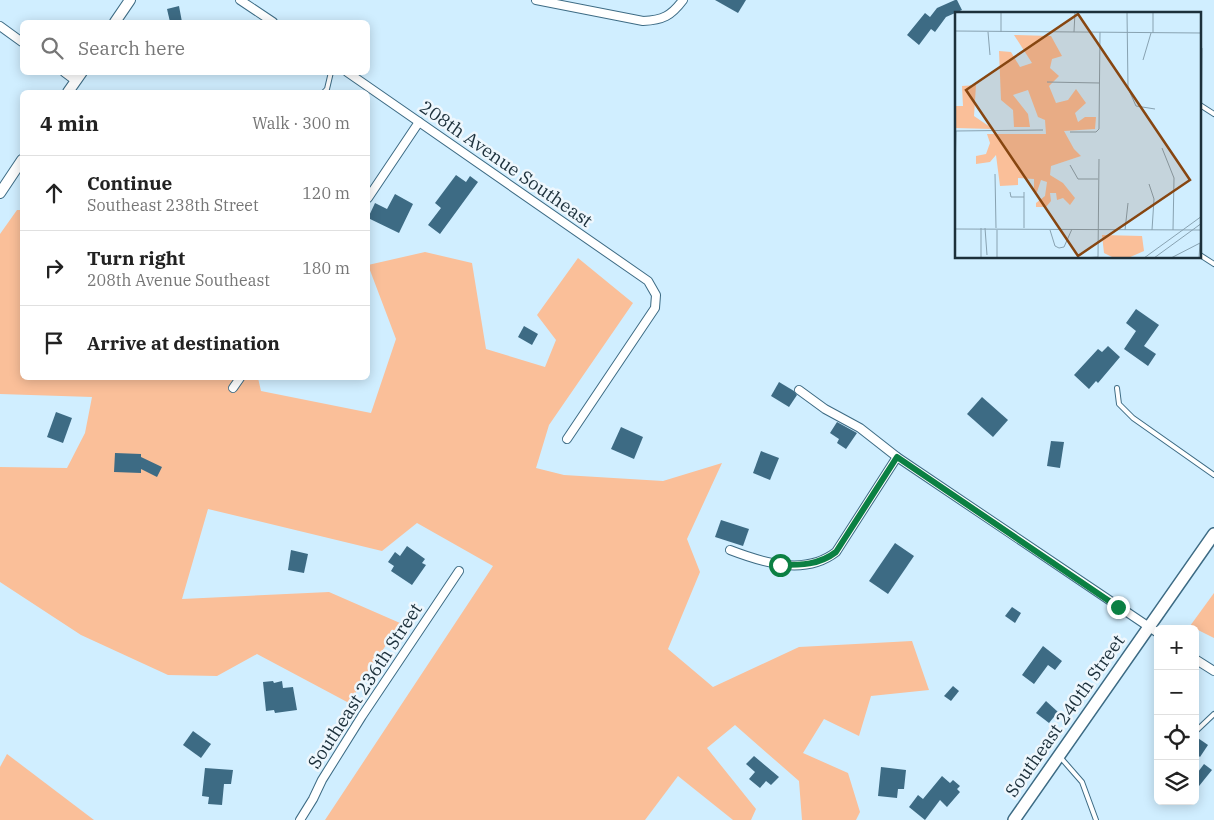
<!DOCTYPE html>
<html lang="en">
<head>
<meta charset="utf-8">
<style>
  :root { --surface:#fff; --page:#f6f6f6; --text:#222; --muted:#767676; --line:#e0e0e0 }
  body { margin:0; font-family:"IBM Plex Serif",serif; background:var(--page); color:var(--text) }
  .controls { position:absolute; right:15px; bottom:15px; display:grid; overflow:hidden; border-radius:8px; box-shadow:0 2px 12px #0003 }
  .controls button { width:45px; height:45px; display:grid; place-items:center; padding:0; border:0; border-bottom:1px solid var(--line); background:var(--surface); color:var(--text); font:25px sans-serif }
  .stop { position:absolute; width:15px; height:15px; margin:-11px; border:4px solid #0b8043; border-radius:50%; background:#fff }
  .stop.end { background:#0b8043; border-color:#fff; box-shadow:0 1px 5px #0008 }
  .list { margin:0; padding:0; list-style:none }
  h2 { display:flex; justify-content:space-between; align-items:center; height:65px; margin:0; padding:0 20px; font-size:21px }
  h2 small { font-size:16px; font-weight:400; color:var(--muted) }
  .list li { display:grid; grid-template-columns:32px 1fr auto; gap:15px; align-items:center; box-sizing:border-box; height:75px; padding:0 20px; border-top:1px solid var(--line) }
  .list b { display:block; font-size:19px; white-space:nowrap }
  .list p { margin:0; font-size:16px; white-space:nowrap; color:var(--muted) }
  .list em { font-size:16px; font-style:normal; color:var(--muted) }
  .icon { flex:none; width:28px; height:28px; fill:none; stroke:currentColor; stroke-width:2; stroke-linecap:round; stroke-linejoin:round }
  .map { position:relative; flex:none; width:1214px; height:820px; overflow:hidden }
  .search { position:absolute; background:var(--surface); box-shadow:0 2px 12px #0003; left:20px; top:20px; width:350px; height:55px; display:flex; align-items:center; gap:12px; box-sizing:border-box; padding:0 18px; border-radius:8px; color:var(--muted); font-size:19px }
  .panel { position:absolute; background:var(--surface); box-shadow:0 2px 12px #0003; left:20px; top:90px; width:350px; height:290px; border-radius:8px }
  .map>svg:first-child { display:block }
</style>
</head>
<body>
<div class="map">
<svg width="1214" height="820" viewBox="0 0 1214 820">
  <rect width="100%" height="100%" fill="#d0eeff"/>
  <g fill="#fabf99">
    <polygon points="17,210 22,210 22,378 258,378 261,391 371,413 396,339 368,265 425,252 472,263 486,349 545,367 556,340 537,315 578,258 633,303 549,425 536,468 564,475 663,481 722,463 687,539 700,572 668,649 713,687 799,647 912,641 929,690 871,696 859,736 824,719 803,753 848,773 860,812 856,820 802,820 799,781 735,725 707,748 756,809 751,820 733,820 678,776 645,820 325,820 493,566 417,523 382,551 208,509 182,599 329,592 400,623 349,703 257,654 217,676 168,675 81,635 0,582 0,467 67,468 85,433 92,397 0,394 0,234"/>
    <polygon points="1214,593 1214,638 1190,626"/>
    <polygon points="7,754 94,820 0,820 0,767"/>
  </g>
  <g fill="#3d6b84">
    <polygon points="715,0 746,0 738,13"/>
    <polygon points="955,0 957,0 962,10 946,17 935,32 931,29 919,45 907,35 925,13 930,17 937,8"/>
    <polygon points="179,6 182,22 170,22 167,9"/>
    <polygon points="456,175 466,182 470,176 478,182 440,234 428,225 441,208 435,203"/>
    <polygon points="395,194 413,204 399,233 368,218 375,203 387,209"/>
    <polygon points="1136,309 1159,325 1144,346 1156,354 1148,366 1124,349 1136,331 1126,323"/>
    <polygon points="524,326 538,334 532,345 518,337"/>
    <polygon points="1108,346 1120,357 1098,383 1096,381 1089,389 1074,375 1098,349 1102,352"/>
    <polygon points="779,382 794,391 797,395 789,407 771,396"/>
    <polygon points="982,397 1008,420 993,437 967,414"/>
    <polygon points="56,412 72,418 63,443 47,437"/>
    <polygon points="837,422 857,433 846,449 837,443 839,439 830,433"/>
    <polygon points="621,427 643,437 634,459 611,449"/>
    <polygon points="1051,441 1064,442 1060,468 1047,466"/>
    <polygon points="761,451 779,458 770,480 753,473"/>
    <polygon points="115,453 141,454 141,457 162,467 157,477 141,469 141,473 114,472"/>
    <polygon points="721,520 749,529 743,546 715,537"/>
    <polygon points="895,543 914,556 888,594 869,581"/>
    <polygon points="407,546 425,559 422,563 426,565 412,585 391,571 394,566 388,562 395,552 400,556"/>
    <polygon points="291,550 308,554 304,573 288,570"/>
    <polygon points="1012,607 1021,613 1015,623 1005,616"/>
    <polygon points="1043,646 1062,661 1055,670 1048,665 1034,684 1022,675"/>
    <polygon points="273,681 274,683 282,681 283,688 293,687 297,710 275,713 274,710 266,711 263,682"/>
    <polygon points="953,686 959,691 951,701 944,696"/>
    <polygon points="1046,701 1058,712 1049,723 1036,713"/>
    <polygon points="193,731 211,744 201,758 183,745"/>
    <polygon points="1195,736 1208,745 1200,757 1195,753"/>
    <polygon points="754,756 779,777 771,785 766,781 760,788 749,779 755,772 746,764"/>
    <polygon points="1204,764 1212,770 1195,791 1195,776"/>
    <polygon points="881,767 906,770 904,789 898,789 897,798 878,796"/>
    <polygon points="205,768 233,770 231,784 224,784 222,805 208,804 209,797 202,796"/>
    <polygon points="942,776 950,783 953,780 960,786 957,789 960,792 947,807 940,800 925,820 909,807 918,795 923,799"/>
  </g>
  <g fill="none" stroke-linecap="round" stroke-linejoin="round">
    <g stroke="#3d6b84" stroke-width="6">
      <g id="service">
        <polyline points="324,92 327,89 331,72"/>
        <polyline points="1200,105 1214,114"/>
        <polyline points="1200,255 1214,264"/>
        <polyline points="1117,388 1119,404 1133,418 1214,475"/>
        <polyline points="1195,732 1214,714"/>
        <polyline points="1061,758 1082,782 1096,820"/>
      </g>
    </g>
    <g stroke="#3d6b84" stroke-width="10">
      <g id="minor">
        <polyline points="240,0 273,22"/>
        <path d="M536 0 643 21C663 20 671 16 683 0"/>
        <polyline points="0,26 22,42"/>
        <polyline points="64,72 76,81"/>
        <polyline points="347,72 648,281 656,295 655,308 567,439"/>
        <polyline points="368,198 419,122"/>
        <polyline points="233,388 240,378"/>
        <polyline points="799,390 825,409 860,428 897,457 1158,633"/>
        <path d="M730 550C764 563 805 576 836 552L897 457"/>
        <polyline points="1195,659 1214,671"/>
        <polyline points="300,820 313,799 322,780 362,716 459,571"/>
      </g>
    </g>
    <g stroke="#3d6b84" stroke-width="12">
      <g id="tertiary">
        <polyline points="115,22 130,0"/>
        <polyline points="68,92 82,72"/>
        <polyline points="0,193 22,160"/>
      </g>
    </g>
    <g stroke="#3d6b84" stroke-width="14">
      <polyline id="secondary" points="1014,820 1214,534"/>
    </g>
    <use href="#service" stroke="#fff" stroke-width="4"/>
    <use href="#minor" stroke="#fff" stroke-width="8"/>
    <use href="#tertiary" stroke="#fff" stroke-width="10"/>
    <use href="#secondary" stroke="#fff" stroke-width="11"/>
  </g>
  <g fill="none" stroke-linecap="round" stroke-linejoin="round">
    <path stroke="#0b8043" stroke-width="6" d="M780 565C801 565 819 565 836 552L897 457 1118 607"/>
  </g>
  <g text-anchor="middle" stroke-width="5" stroke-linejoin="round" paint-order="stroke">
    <g font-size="18" fill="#1c303b" stroke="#eef7fd">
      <text transform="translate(506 164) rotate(35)" y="6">208th Avenue Southeast</text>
      <text transform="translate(365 686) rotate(-57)" y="6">Southeast 236th Street</text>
      <text transform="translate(1065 716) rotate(-55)" y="6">Southeast 240th Street</text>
    </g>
  </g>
  <g transform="translate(955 12)">
    <rect width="246" height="246" fill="#d0eeff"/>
    <path d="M59 23 96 24 107 44 97 47 95 56 104 64 94 74 101 91 113 88 121 77 131 91 120 101 123 110 130 105H141L140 117 109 119 119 137 126 144 96 154 95 163 108 171 120 186 115 193 108 186 102 188 101 181H95L96 189 91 195H81V191L90 184 92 170 86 168 82 180 79 181V167L63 166V173L45 174 41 143 35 150 21 152V144L31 142 35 131 32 122H91L90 108 83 105 73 78 58 83 73 102 75 115H59L58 98 46 88 44 39 56 40 65 55 77 51ZM21 73 19 104 38 117 0 116V94H8L7 74ZM147 223 187 224 189 239 173 246H159L149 241Z" fill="#fabf99"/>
    <path fill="none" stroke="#88a2b1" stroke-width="1" d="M172 0 173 76 181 94 200 97M0 19 247 21M33 20 35 43M46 20V0M119 20 120 0M198 21V0M188 48 196 21M92 70 145 71M0 119 88 118M115 120H141L144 117 145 20M207 136 219 166 218 218M246 147 247 36M115 153 123 167H143M40 162 41 216M0 163 1 119M194 172 199 187 197 218M55 180 56 185H69M30 216 32 243M69 216V180M0 217 247 218M42 218V246M95 218 100 234 104 236 109 235 117 217M170 218 173 191M26 246V216M127 246 143 245M143 246 144 147M189 246 247 204M199 246 247 211M216 246 247 230M244 246 245 231"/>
    <path fill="#874611" fill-opacity="0.15" stroke="#874611" stroke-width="2.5" d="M123 2 235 168 123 244 11 78Z"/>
    <rect width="246" height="246" fill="none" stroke="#1c303b" stroke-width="2.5"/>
  </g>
</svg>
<div class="controls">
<button>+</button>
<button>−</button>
<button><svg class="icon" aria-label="locate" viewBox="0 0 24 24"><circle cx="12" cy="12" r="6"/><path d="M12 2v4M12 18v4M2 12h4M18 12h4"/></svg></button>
<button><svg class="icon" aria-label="layers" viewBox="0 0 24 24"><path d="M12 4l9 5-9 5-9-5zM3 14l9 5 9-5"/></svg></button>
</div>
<div class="stop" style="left:780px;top:565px"></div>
<div class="stop end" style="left:1118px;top:607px"></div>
<div class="search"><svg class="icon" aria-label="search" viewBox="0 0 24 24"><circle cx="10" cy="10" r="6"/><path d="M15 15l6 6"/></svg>Search here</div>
<section class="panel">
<h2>4 min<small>Walk · 300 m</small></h2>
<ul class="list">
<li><svg class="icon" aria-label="ahead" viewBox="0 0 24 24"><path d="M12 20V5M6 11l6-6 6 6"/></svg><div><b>Continue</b><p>Southeast 238th Street</p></div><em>120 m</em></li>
<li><svg class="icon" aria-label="right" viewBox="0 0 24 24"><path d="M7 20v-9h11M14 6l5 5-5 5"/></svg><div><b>Turn right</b><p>208th Avenue Southeast</p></div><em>180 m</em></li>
<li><svg class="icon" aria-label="arrive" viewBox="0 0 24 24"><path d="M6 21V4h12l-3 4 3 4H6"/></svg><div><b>Arrive at destination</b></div></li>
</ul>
</section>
</div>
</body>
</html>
